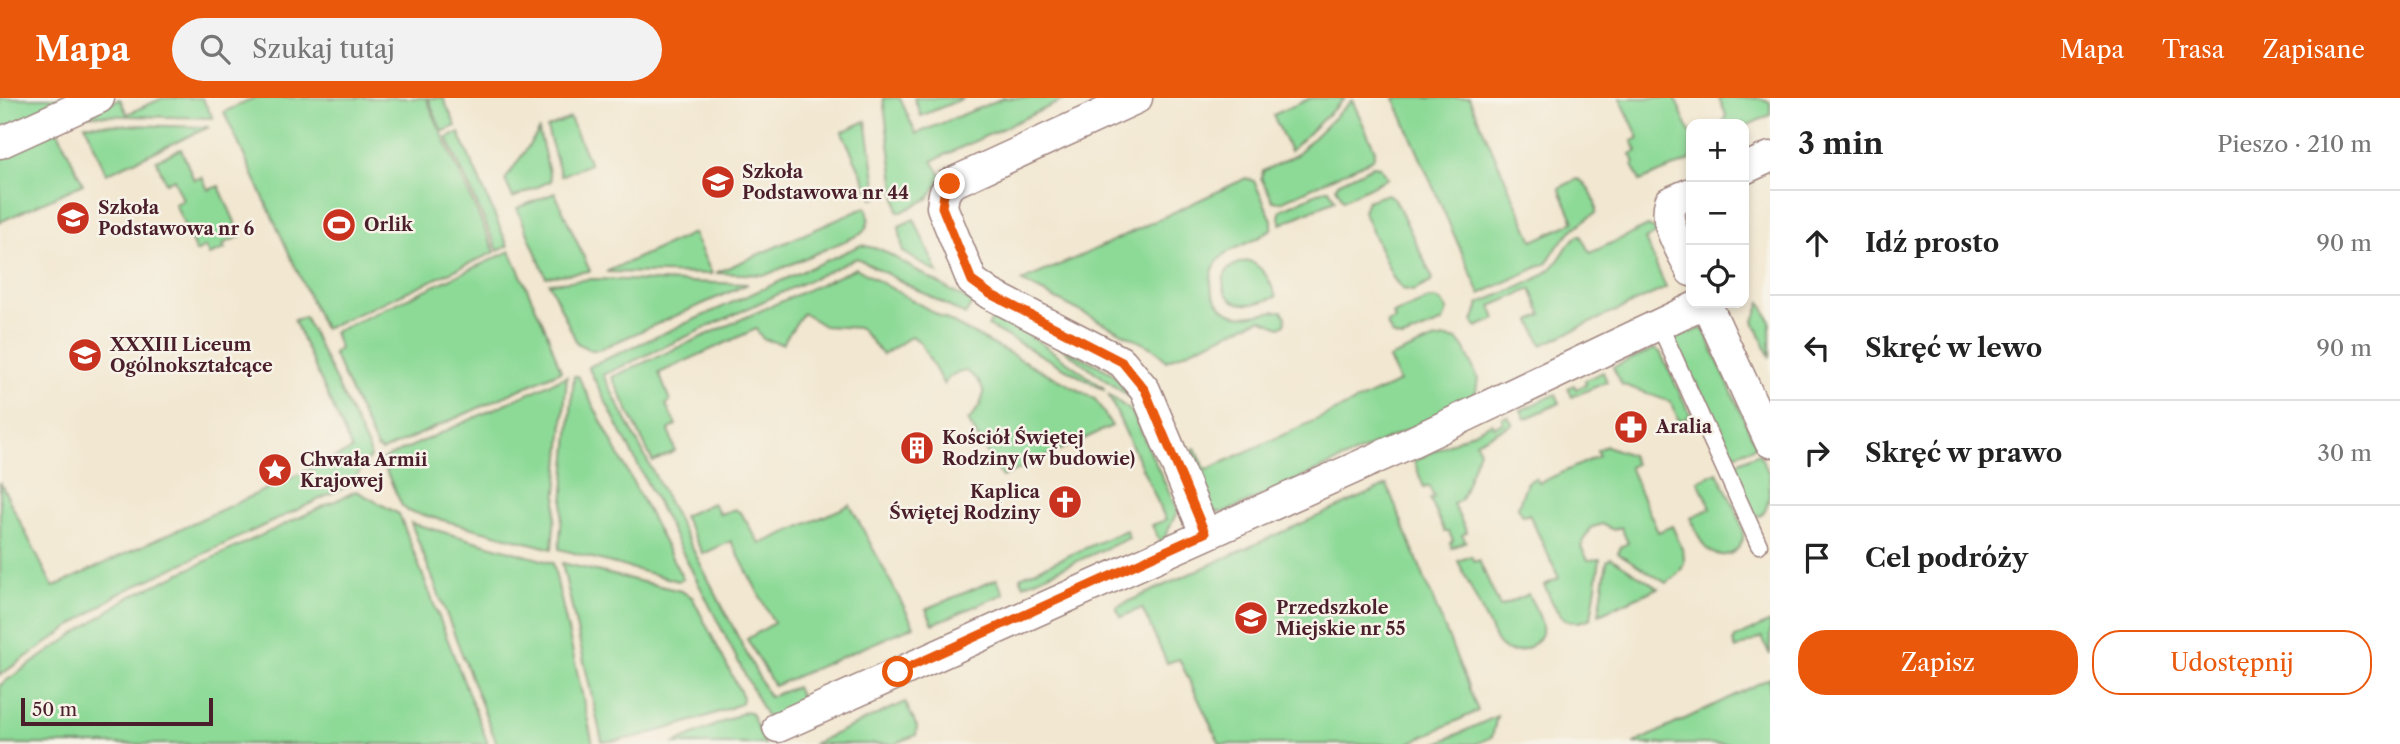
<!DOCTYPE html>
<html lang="pl">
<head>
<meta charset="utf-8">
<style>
  :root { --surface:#fff; --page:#f2f2f2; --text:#222; --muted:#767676; --line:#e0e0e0; --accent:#ea580c }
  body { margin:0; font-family:"Libre Caslon Text",serif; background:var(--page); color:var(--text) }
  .controls { position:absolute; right:21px; top:21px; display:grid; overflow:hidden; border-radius:14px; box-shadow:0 4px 10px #0003 }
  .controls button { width:63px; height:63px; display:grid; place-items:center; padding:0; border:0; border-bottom:2px solid var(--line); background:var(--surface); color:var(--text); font:35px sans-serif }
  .scale { position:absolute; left:21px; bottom:18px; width:192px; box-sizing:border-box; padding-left:7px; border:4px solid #4a1f2b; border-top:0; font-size:19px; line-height:24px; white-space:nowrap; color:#4a1f2b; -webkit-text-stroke:5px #f7f3e8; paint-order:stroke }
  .stop { position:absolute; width:21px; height:21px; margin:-16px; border:5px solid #ea580c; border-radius:50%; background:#fff }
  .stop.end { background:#ea580c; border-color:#fff; box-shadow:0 2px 7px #0008 }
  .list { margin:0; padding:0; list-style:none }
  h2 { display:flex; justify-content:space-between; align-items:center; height:91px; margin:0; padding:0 28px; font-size:30px }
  h2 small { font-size:23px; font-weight:400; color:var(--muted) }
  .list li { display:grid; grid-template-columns:46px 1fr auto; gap:21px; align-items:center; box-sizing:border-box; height:105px; padding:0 28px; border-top:2px solid var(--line) }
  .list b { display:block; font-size:26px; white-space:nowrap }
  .list em { font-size:23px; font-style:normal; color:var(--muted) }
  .actions { display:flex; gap:14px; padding:21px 28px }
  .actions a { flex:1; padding:16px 0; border:2px solid var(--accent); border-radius:28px; text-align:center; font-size:24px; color:var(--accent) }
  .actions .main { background:var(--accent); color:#fff }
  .icon { flex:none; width:38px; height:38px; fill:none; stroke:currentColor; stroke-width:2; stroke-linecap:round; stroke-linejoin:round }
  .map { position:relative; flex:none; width:1770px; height:646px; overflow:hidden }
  header { display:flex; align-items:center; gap:42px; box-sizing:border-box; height:98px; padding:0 35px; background:var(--accent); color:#fff }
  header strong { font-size:33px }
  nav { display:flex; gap:38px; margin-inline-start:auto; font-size:24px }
  .search { width:490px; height:63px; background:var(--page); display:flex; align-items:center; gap:18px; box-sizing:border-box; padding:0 24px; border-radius:38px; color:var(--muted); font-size:26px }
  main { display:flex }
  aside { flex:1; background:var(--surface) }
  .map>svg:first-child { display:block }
</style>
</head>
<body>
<header>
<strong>Mapa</strong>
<div class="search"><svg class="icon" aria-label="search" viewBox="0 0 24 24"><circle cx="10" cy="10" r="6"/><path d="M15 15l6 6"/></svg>Szukaj tutaj</div>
<nav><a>Mapa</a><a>Trasa</a><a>Zapisane</a></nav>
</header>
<main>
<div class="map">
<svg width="1770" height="646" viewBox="0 0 1770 646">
  <rect width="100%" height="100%" fill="#f7f3e8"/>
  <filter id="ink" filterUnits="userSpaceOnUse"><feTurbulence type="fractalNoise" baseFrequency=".0143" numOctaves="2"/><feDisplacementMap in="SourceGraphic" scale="14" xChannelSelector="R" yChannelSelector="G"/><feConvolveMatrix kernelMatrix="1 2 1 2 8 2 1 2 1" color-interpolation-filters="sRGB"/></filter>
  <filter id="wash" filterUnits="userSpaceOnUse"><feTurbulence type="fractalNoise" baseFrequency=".00686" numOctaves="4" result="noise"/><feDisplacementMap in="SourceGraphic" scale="28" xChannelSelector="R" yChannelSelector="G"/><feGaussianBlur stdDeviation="1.57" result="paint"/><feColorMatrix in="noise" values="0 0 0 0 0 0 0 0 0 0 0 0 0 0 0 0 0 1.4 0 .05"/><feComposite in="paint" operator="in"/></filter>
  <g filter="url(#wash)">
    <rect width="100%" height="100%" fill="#f2e7d0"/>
    <g fill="#8dda97" stroke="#6c7c61" stroke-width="2">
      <polygon points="0,0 76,0 0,37"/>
      <polygon points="163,0 202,0 213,20 83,17 120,1 127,16"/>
      <polygon points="254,0 426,0 495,154 324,231 224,14"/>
      <polygon points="428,0 443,0 456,28 442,34"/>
      <polygon points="883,0 900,0 916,36 1003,0 1068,0 932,63 942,79 929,100 902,114 898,114"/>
      <polygon points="914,0 964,0 921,18"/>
      <polygon points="1311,0 1345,0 1290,53 1273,17"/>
      <path d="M1394 0H1469L1533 143 1574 124 1559 90 1577 81C1588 84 1597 104 1596 115 1576 127 1558 144 1547 165L1480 196Z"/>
      <polygon points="1620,0 1675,0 1691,37 1691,62 1640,83 1632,67 1635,65 1631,56 1637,53 1632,43 1639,40"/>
      <polygon points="1719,0 1759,0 1770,5 1770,17 1744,29 1744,26 1723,26 1726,17"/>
      <polygon points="1352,2 1375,52 1373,61 1281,104 1273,103 1261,80 1263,73 1296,57"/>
      <polygon points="570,20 590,66 561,78 547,30"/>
      <polygon points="866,23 878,99 873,100 842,34"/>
      <polygon points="85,26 209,29 106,76"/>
      <polygon points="57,31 83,86 0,124 0,56"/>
      <polygon points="539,33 551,83 513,100 505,82"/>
      <polygon points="459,35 508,148 498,153 447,40"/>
      <polygon points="181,51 194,82 202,79 208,92 219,88 241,138 223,146 225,151 209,157 205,149 196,154 175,106 183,102 174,81 166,85 156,62"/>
      <polygon points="1373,68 1380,69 1388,80 1343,102 1336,89 1338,85"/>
      <path d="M1246 80 1254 83 1272 122V130C1259 143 1240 146 1225 156 1216 163 1211 173 1211 184 1211 194 1215 202 1221 208 1239 227 1260 212 1282 213L1286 219 1285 226 1280 229 1260 221 1166 263 1156 252 1021 183 1083 157Z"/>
      <polygon points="1326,91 1329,91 1335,102 1281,126 1279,119 1281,112"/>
      <polygon points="555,95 590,173 546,179 517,110"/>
      <polygon points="1387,96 1395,101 1432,179 1431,184 1413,193 1402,191 1393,180 1363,113 1367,103"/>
      <path d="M866 109C870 119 869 129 861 136L766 177 716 175Z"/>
      <polygon points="914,121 938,175 903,154 899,128"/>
      <path d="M1648 128 1660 134 1645 141 1666 190 1542 247 1531 223 1542 217 1531 191 1491 208 1496 221 1476 229 1473 223 1478 210V206C1500 196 1528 188 1548 173 1562 164 1565 144 1580 137L1590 155Z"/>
      <polygon points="693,135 712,176 606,174"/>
      <polygon points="861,147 882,152 972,205 965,217 857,160 603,277 769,599 796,589 804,607 773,621 766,618 588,269"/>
      <polygon points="510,153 546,232 561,273 382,353 377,350 333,255 340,251 334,234"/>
      <path d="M1250 163C1266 172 1270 183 1276 199 1268 201 1258 206 1249 206 1218 209 1211 165 1250 163Z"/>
      <path d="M856 170 940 218 1095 301 1112 328 1002 379 968 323C985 304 992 289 966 273 956 275 948 277 944 287L920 244 912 238 883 257 860 230 824 228 803 215 782 246 763 241 756 231 659 275 670 303 666 307 676 327 669 332 675 353 653 364 612 279Z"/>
      <polygon points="593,181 748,186 598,252 590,252 577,245 549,185"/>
      <path d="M1429 201C1439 201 1442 203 1447 212L1443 224 1403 240C1393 240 1390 235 1387 225L1395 222 1393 216Z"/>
      <polygon points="1761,204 1770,223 1770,260 1754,223"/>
      <polygon points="994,218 1038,243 1104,290 1104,292 988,228"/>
      <polygon points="305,219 370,354 370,359 350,387 118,496 0,577 0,384 53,489 352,352 294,222"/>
      <polygon points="1703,230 1756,348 1738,356 1729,354 1725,347 1721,348 1697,296 1700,294 1696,284 1691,285 1674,246 1675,240"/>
      <polygon points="1446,240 1458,242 1465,251 1478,281 1476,293 1471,303 1226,414 1216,414 1208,411 1188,356 1195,350 1206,372 1399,284 1389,260 1433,242"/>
      <polygon points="1052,243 1112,275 1136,304"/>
      <polygon points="1654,251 1660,254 1691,318 1679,323 1671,304 1621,286 1613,269"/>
      <polygon points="1603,274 1607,284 1572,299 1568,290 1574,287 1576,291 1586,287 1585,282"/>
      <polygon points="567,278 552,451 408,413 402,408 381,362"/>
      <polygon points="574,278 578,278 683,481 678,483 559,451"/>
      <polygon points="1108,296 1132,314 1175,407 1177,414 1163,443 1160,444 1152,427 1166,422"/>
      <polygon points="1556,296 1560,305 1525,321 1521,312"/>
      <polygon points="1507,318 1513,326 1476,344 1479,352 1461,402 1453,406 1467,434 1462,437 1466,443 1452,450 1450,445 1453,443 1449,434 1445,434 1430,401 1434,399 1429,388 1424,390 1414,363 1492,325 1494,329 1503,325 1502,320"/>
      <path d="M1606 348 1631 357 1635 366 1629 369 1658 434 1672 428C1683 454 1695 467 1666 485L1618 455 1621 449 1628 445 1621 429 1614 432 1602 426 1590 430 1581 449 1588 462 1600 461 1591 520C1560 534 1556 510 1544 487L1559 480 1529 416 1523 418 1518 409 1527 384 1536 380 1539 385 1599 358 1597 352Z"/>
      <path d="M1759 355C1762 362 1766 369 1769 376 1770 388 1770 432 1750 413L1730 368Z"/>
      <path d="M1717 374C1724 389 1745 425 1743 440 1742 447 1736 454 1730 456 1705 463 1698 438 1691 420L1711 410 1698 383Z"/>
      <polygon points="1387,387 1478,613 1407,646 1220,646 1179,561 1167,565 1142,510 1121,519 1116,509"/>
      <polygon points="356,393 399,416 488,646 0,646 0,587 129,499"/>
      <polygon points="713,405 720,416 735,411 741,415 760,446 850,407 914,528 774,588 747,541 774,525 731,443 703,456 683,418"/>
      <polygon points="411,425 553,465 593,646 497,646"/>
      <polygon points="1126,432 1129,440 1024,487 1020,479"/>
      <path d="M1471 458 1474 464 1479 462 1500 509 1528 496C1533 507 1544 522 1542 534 1540 547 1516 559 1504 551 1500 549 1498 546 1496 543L1458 463Z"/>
      <polygon points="1611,460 1658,490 1599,516 1607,463"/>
      <path d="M562 465 681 493 692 499 743 599 740 606C713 617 627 646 602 643Z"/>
      <polygon points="997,481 1004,496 933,526 926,511"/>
      <polygon points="1770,524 1770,557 1762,539 1736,551 1733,544 1735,540"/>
      <polygon points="1770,580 1770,646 1633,646"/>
      <polygon points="905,604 917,629 916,637 895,646 813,646"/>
      <polygon points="747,613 751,615 765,646 673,646"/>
      <polygon points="1497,618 1492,639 1476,646 1436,646"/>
    </g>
  </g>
  <g filter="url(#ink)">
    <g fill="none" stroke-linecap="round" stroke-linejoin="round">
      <g stroke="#9e837e" stroke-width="19">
        <polyline id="service" points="1659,226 1759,447"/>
      </g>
      <g stroke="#9e837e" stroke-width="33">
        <g id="minor">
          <polyline points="1137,0 950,86 944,96 942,109 972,183 990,196 1122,264 1145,292 1205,435"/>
          <polyline points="0,45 99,0"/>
          <polyline points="1744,71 1770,59"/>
          <path d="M1691 95 1670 104C1663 127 1682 152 1691 173"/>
          <polyline points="1706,205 1770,344"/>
          <polyline points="778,629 1399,350 1704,205"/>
        </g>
      </g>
      <use href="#service" stroke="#fff" stroke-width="16"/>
      <use href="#minor" stroke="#fff" stroke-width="30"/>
    </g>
  </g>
  <g fill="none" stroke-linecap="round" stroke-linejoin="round" filter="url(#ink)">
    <polyline stroke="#ea580c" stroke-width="9" points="898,574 1205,435 1145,292 1122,264 990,196 972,183 942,109 944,96 950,86"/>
  </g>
  <defs>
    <g id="school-disc" transform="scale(1.75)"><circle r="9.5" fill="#c8321e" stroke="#f7f3e8"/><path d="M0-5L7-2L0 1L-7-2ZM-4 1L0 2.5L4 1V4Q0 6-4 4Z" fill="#fff"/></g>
    <g id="stadium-disc" transform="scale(1.75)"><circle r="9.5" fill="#c8321e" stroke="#f7f3e8"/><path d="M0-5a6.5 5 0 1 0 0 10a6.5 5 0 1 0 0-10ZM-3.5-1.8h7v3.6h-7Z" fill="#fff"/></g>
    <g id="pharmacy-disc" transform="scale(1.75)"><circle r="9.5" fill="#c8321e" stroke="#f7f3e8"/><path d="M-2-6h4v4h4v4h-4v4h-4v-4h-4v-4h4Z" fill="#fff"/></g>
    <g id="building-disc" transform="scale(1.75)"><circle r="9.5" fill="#c8321e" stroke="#f7f3e8"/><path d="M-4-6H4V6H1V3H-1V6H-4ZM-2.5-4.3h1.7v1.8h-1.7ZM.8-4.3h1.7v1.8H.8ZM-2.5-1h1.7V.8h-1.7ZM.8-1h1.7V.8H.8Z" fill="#fff"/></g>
    <g id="sight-disc" transform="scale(1.75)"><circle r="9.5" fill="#c8321e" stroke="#f7f3e8"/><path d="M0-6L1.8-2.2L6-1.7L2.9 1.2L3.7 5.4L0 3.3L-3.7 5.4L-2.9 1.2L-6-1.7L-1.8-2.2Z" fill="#fff"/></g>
    <g id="church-disc" transform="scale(1.75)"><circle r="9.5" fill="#c8321e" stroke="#f7f3e8"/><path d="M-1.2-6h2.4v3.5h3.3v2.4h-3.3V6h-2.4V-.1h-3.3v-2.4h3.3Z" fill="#fff"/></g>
  </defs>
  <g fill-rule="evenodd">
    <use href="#school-disc" x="718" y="84"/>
    <use href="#school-disc" x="73" y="120"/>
    <use href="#stadium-disc" x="339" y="127"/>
    <use href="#school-disc" x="85" y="257"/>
    <use href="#pharmacy-disc" x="1631" y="329"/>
    <use href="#building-disc" x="917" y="350"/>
    <use href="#sight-disc" x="275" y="372"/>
    <use href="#church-disc" x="1065" y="404"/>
    <use href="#school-disc" x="1251" y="520"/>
  </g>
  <g text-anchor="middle" stroke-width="5" stroke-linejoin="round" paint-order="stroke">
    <g font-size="18" font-weight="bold" fill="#4a1f2b" stroke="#f7f3e8" text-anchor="start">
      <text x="742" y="80">Szkoła<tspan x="742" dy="21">Podstawowa nr 44</tspan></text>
      <text x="98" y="116">Szkoła<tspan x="98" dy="21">Podstawowa nr 6</tspan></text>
      <text x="364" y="133">Orlik</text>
      <text x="110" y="253">XXXIII Liceum<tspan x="110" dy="21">Ogólnokształcące</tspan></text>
      <text x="1656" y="335">Aralia</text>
      <text x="942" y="346">Kościół Świętej<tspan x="942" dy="21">Rodziny (w budowie)</tspan></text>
      <text x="300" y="368">Chwała Armii<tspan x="300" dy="21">Krajowej</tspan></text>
      <text x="1040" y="400" text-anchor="end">Kaplica<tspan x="1040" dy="21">Świętej Rodziny</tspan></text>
      <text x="1276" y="516">Przedszkole<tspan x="1276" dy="21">Miejskie nr 55</tspan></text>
    </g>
  </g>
</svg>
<div class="controls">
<button>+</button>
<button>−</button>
<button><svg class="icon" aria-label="locate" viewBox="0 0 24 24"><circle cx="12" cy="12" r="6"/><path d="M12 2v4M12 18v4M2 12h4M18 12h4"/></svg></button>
</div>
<div class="scale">50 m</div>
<div class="stop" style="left:898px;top:574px"></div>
<div class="stop end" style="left:950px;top:86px"></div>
</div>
<aside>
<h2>3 min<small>Pieszo · 210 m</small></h2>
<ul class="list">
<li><svg class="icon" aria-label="ahead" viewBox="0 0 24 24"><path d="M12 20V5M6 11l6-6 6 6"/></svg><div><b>Idź prosto</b></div><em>90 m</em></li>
<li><svg class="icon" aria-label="left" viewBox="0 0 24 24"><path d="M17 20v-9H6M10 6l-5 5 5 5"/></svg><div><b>Skręć w lewo</b></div><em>90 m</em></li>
<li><svg class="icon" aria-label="right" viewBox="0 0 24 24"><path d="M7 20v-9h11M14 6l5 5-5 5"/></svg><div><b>Skręć w prawo</b></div><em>30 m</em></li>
<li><svg class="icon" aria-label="arrive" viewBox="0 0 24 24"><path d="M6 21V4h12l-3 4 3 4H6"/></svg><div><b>Cel podróży</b></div></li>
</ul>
<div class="actions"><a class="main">Zapisz</a><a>Udostępnij</a></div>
</aside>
</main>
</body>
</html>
